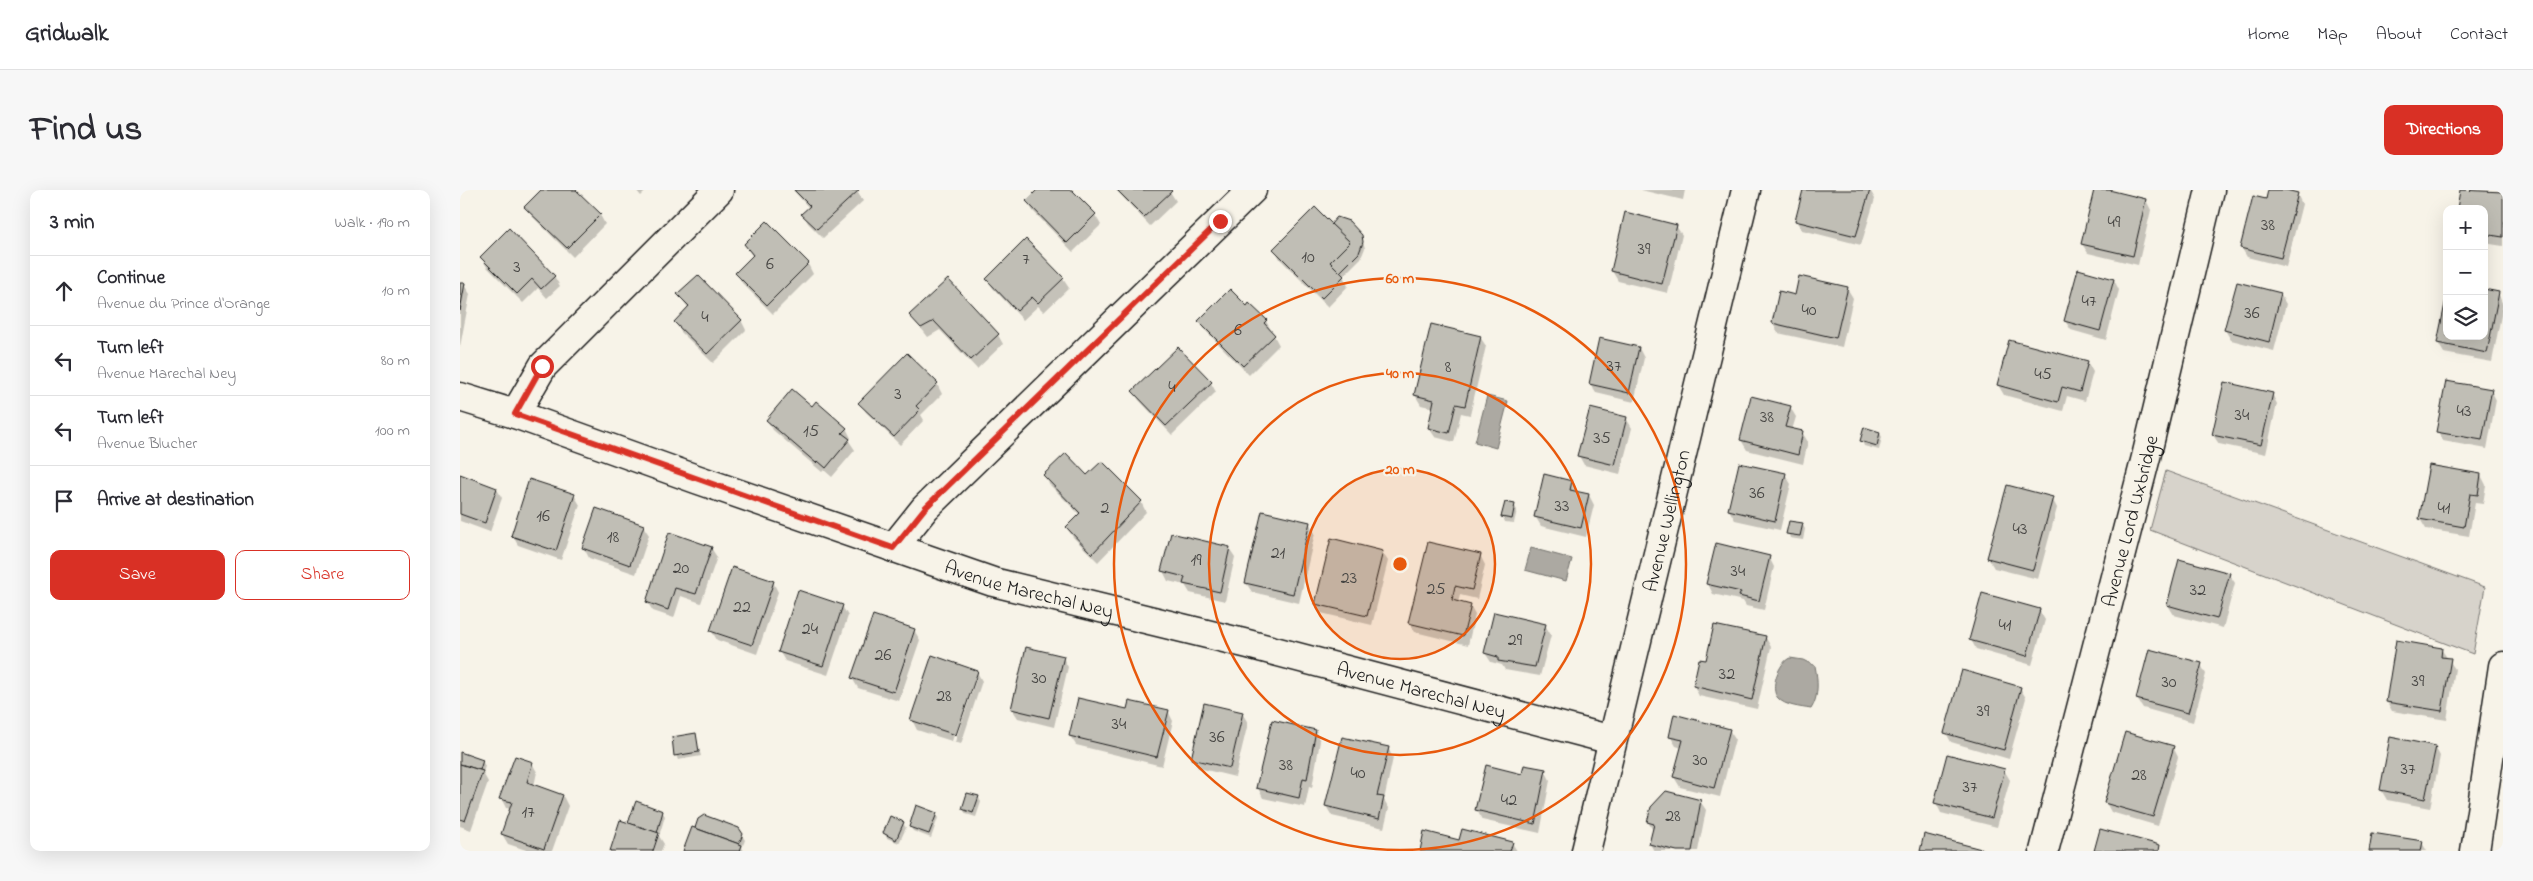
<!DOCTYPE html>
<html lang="en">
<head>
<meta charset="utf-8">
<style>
  :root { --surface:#fff; --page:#f7f7f7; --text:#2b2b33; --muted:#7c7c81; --line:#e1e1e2; --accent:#d93025 }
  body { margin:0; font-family:"Indie Flower",sans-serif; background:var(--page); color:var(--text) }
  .controls { position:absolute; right:15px; top:15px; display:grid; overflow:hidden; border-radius:10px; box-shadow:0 5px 20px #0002 }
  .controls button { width:45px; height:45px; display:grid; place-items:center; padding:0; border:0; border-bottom:1px solid var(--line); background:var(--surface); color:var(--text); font:25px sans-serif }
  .stop { position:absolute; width:15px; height:15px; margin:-11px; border:4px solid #d93025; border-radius:50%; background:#fff }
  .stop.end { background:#d93025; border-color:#fff; box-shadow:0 1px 5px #0008 }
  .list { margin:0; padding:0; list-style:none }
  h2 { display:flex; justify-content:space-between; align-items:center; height:65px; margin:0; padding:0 20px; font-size:21px }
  h2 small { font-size:16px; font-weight:400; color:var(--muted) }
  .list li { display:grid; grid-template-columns:32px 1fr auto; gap:15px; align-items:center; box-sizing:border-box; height:70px; padding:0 20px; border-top:1px solid var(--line) }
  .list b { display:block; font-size:19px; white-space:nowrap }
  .list p { margin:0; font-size:16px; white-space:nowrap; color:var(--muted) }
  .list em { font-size:16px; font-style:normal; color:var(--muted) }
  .actions { display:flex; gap:10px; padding:15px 20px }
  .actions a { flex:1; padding:11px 0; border:1px solid var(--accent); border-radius:10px; text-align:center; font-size:18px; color:var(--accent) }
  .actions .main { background:var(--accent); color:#fff }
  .icon { flex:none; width:28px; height:28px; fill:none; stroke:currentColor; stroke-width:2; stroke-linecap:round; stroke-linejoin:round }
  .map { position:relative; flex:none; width:2043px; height:661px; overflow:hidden; border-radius:10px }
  header { display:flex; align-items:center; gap:30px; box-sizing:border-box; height:70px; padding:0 25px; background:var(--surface); border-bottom:1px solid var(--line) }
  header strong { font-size:24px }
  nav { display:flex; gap:28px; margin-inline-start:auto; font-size:18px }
  .intro { display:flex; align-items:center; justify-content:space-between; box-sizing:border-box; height:120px; padding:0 30px }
  h1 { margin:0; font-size:35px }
  .button { padding:12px 22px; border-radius:10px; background:var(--accent); color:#fff; font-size:18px; font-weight:700 }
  main { display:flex; gap:30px; padding:0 30px }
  aside { flex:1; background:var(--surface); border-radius:10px; box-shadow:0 5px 20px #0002 }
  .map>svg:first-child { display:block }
</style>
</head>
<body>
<header>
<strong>Gridwalk</strong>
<nav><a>Home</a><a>Map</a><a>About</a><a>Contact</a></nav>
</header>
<div class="intro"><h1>Find us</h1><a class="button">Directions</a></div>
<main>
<aside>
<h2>3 min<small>Walk · 190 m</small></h2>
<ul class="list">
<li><svg class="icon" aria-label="ahead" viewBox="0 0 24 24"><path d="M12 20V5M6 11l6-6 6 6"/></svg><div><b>Continue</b><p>Avenue du Prince d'Orange</p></div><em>10 m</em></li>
<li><svg class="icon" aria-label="left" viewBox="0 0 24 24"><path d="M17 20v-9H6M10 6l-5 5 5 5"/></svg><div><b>Turn left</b><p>Avenue Marechal Ney</p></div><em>80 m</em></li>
<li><svg class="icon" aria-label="left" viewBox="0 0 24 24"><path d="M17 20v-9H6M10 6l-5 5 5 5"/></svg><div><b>Turn left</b><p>Avenue Blucher</p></div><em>100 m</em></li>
<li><svg class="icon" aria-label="arrive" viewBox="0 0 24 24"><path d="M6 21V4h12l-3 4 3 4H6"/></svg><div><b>Arrive at destination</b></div></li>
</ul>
<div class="actions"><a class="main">Save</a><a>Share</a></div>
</aside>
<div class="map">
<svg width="2043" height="661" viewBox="0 0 2043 661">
  <rect width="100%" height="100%" fill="#f7f3e8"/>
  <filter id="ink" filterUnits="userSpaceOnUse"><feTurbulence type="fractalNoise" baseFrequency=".02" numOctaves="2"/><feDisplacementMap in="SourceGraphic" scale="10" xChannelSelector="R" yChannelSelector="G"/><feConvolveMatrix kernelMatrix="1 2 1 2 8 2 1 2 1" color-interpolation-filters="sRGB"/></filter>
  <g filter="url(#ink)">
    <polygon fill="#d7d3cb" stroke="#7a7874" points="1706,281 2025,397 2013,464 1690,340"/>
    <g fill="#aca9a2" stroke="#72716c">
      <polygon points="1027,206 1048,211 1036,258 1015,252"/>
      <polygon points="1071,358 1112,369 1106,391 1065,380"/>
      <path d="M1330 468 1343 470 1355 476C1358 490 1359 507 1351 519 1340 517 1325 516 1318 508 1309 499 1319 472 1330 468Z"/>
    </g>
    <g fill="#0003" fill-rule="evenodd">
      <polygon points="82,0 115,0 140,25 145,34 113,67 72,26 66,17"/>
      <polygon points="176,0 187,0 181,6"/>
      <polygon points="333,0 397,0 403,11 363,48 348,33 343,24 349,18"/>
      <polygon points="579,0 611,0 635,25 641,35 613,62 573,21 567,11"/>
      <polygon points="656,0 709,0 716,11 690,36"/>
      <polygon points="1181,0 1225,0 1223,10"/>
      <polygon points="1344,0 1410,0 1415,9 1401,55 1342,40 1336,31"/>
      <polygon points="1635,0 1686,10 1691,20 1678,75 1628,63 1622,54"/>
      <polygon points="1809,0 1837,4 1842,14 1826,77 1787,67 1781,57 1806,11"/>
      <polygon points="2001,0 2043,3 2043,56 2024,53 2024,19 1998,19"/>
      <polygon points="872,35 901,45 905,58 901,68 883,86 888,96 868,117 820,69 815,59"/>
      <polygon points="1216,36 1222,45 1208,103 1158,91 1152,81"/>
      <polygon points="285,55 348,74 353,84 313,124 282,93 277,83 293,67"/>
      <polygon points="21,67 94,86 100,96 87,108 78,98 63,113 27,77"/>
      <polygon points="527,89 603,89 609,98 584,122 578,116 563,130 533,98"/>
      <polygon points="1654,90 1659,100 1646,150 1611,140 1605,131"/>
      <polygon points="0,94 4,95 10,104 0,157"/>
      <polygon points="1387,98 1393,108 1382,157 1318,143 1313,133 1336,106"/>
      <polygon points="2038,103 2043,115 2032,172 1984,163 1978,153 1987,146 2024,146"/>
      <polygon points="1820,104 1826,114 1814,161 1771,150 1765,140"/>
      <polygon points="219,105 281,130 286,140 253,173 221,142 215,132 229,119"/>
      <polygon points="787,117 806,131 819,155 789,185 745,140 740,131"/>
      <polygon points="451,125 538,145 543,154 517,179 480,140 468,147"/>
      <polygon points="1020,147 1026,156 1010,225 1001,223 994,252 975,247 969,238 974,218 961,215 955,205"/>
      <polygon points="1550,152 1628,173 1633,182 1625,211 1607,206 1603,221 1544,205 1538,195"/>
      <polygon points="1179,158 1184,168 1174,212 1136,203 1130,194"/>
      <polygon points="751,193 756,202 712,245 679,210 673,201"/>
      <polygon points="477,194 482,204 461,225 464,230 440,255 406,222 400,213"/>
      <polygon points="2031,200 2036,210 2027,259 1983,251 1978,242"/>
      <polygon points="1812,204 1817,214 1806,264 1759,254 1753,245"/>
      <polygon points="1330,217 1336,227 1332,240 1342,242 1348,252 1343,274 1287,260 1281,250"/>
      <polygon points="352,218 386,238 391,248 389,251 395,260 372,287 364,280 362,282 313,240 307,230"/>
      <polygon points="1166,228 1172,238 1160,284 1124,275 1119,266"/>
      <polygon points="1420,243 1422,247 1419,260 1404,256 1402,251"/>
      <polygon points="1325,284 1331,294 1320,340 1275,330 1269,320"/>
      <polygon points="0,285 37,299 42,308 30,342 0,331"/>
      <polygon points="2021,285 2026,295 2023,314 2015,313 2009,346 1966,339 1960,329"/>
      <polygon points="585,286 627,287 681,312 686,322 638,372 613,347 607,338 620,325 590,295"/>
      <polygon points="1111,292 1117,303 1129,305 1134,315 1126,347 1081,336 1075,326"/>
      <polygon points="114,305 120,315 101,370 58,355 52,345"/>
      <polygon points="1592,308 1597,318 1578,389 1534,378 1528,368"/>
      <polygon points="1054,315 1057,320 1054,333 1045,332 1043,327"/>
      <polygon points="849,333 855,343 839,413 792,402 786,393"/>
      <polygon points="1342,334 1345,339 1343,350 1330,348 1328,343"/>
      <polygon points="183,336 189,345 176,384 129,368 124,358"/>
      <polygon points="251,358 257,367 241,413 221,406 214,428 193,421 187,412"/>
      <polygon points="769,358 775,367 765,411 730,403 725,395 708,391 703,381"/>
      <polygon points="922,362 928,371 912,435 861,423 856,413"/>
      <polygon points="1020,365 1025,375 1017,409 1000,405 998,413 1010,416 1015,425 1008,455 955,442 949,432"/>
      <polygon points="1309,367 1314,377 1304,420 1286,416 1283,411 1253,404 1248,394"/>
      <polygon points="1769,384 1775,393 1763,438 1714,425 1708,415"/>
      <polygon points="313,392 318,402 297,464 257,450 251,440"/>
      <polygon points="382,416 388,426 368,485 325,471 319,461"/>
      <polygon points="1579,420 1585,430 1572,475 1516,459 1511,450"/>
      <polygon points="1085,435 1091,445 1080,486 1045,480 1042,475 1031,472 1025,463"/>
      <polygon points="454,440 460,450 439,511 398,498 392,488"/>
      <polygon points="1306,448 1311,457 1297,519 1239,506 1234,496 1247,472"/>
      <polygon points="1981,459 1995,479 1987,530 1932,521 1927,512"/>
      <polygon points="603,468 608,477 594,537 558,528 552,519"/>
      <polygon points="1741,475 1746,484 1733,532 1683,518 1677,509"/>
      <path d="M517 482 522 491 501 554 457 540 452 530ZM514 487H517L495 552 492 551Z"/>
      <polygon points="1560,498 1566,508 1549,569 1491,552 1486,543"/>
      <polygon points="667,521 708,521 713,531 702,576 616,555 610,546"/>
      <polygon points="782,523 788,533 775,587 738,578 732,569"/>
      <polygon points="1269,540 1275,549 1260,607 1220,597 1214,587 1222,558 1216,556 1210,546"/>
      <polygon points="855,541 860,551 852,598 849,597 845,617 803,608 798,598"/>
      <polygon points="235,545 241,566 218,570 216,565"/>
      <polygon points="1713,557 1718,567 1698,636 1651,622 1646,613"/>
      <polygon points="1975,557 1980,566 1970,618 1927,610 1921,600"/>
      <polygon points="928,558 933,568 924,610 929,618 924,638 872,626 866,616"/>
      <polygon points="0,564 22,571 25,576 23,583 28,592 11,640 0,636"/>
      <polygon points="72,573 77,582 74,596 103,606 108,616 92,661 69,661 48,654 42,644 51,619 46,618 41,608"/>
      <polygon points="1085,580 1090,590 1080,643 1022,630 1017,620 1063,585"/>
      <polygon points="1544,580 1550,590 1537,637 1481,623 1476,613"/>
      <polygon points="518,607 521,612 516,627 506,624 503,619"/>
      <polygon points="1240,611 1246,620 1238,661 1194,661 1190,654 1194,642 1188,632"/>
      <polygon points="202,622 205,626 199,646 204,654 201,661 151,661 169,635"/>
      <polygon points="476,624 478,628 471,648 453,641 450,636"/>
      <polygon points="443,633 446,638 439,653 427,648 424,643"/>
      <polygon points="236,638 278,639 285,650 282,658 284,661 225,661 238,640"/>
      <polygon points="1000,651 1052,653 1057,661 961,661"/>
      <polygon points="1962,653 1967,661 1911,661"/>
    </g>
    <g fill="#c0beb5" stroke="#1c1c1c">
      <polygon points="81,0 116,0 141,24 107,58 64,17"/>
      <polygon points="334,0 399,0 357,39 341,24 350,16"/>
      <polygon points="577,0 612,0 636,24 607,53 566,11"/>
      <polygon points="657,0 711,0 712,1 684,27"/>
      <polygon points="1343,0 1410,0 1396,46 1335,31"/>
      <polygon points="1634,0 1649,0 1686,9 1673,66 1621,54"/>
      <polygon points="1808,0 1826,0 1838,3 1821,68 1780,58 1793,6 1806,9"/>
      <polygon points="2000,0 2043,2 2043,47 2024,44 2024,19 1997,19"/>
      <polygon points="855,17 890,52 870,72 884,86 862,108 813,59"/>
      <polygon points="1165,22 1217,35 1202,94 1151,81"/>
      <polygon points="877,27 889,31 902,45 903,52 899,63 880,82 870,72 890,52 871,34"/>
      <polygon points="307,31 349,73 307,115 275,83 293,65 284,54"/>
      <polygon points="49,38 95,86 81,99 72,89 57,104 20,67"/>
      <polygon points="566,49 604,88 578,113 572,107 557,121 526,89"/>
      <polygon points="1618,79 1654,89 1640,141 1604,131"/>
      <polygon points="238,85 282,130 247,164 214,132 229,116 217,104"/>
      <polygon points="1339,86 1388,97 1376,148 1312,133 1319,101 1335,105"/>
      <polygon points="488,89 539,144 511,170 474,131 461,138 449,125"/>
      <polygon points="1777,92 1821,103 1809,152 1764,140"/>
      <polygon points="0,93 5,93 0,121"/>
      <polygon points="770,99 787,116 789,113 807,130 804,133 815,145 783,176 738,131"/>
      <polygon points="2024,99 2039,102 2027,163 1977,153 1987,104 1987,146 2024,146"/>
      <polygon points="971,134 1021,146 1005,216 996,214 989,243 968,238 974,210 954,205"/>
      <polygon points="1139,148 1179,157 1169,203 1129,194"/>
      <polygon points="1549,150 1628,171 1620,202 1602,197 1598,212 1537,195"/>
      <polygon points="718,157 752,192 706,236 672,201"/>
      <polygon points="447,163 478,193 456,216 460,220 434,247 398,213"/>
      <polygon points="1986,191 2032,199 2022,250 1976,242"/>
      <polygon points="1764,192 1813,203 1801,255 1752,245"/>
      <polygon points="332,199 352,216 356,211 387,238 382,243 390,249 366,278 358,271 356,273 306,230"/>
      <polygon points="1291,206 1331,216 1325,237 1343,241 1338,265 1280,250"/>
      <polygon points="1130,218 1167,227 1155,275 1117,266"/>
      <polygon points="1404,237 1420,242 1417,256 1400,251"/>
      <polygon points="606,263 627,285 642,271 682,311 632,364 606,337 620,323 583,285"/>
      <polygon points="1279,273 1326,283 1315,331 1268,320"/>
      <polygon points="1969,275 2021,284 2018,305 2010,304 2004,337 1959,329"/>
      <polygon points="0,284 37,298 25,333 0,324"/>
      <polygon points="1084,284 1112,291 1110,300 1129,304 1121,338 1074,327"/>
      <polygon points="69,289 115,304 96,361 51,346"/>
      <polygon points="1547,295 1593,307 1573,380 1527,368"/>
      <polygon points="1045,312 1055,314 1052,329 1041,327"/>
      <polygon points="136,318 184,335 170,375 122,358"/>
      <polygon points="802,321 850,332 833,404 785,393"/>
      <polygon points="1329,331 1343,333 1340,346 1326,344"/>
      <polygon points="209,342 252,357 236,404 215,398 208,420 186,412"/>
      <polygon points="711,343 770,357 760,402 723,394 725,387 701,381"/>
      <polygon points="871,348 923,361 907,426 855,414"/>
      <polygon points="968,352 1021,364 1012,400 995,396 992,410 1011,415 1003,446 948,433"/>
      <polygon points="1256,353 1310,366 1299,411 1279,406 1281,402 1246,394"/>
      <polygon points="1719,369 1770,383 1757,429 1707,415"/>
      <polygon points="272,377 314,391 292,455 250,441"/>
      <polygon points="338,400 383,415 363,476 318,462"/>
      <polygon points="1522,403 1580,419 1567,466 1509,450"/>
      <polygon points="1034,422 1086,434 1075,477 1038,471 1038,467 1024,463"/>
      <polygon points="413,425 455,439 434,502 391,488"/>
      <polygon points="1254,435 1306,446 1292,510 1233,496 1239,469 1246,470"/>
      <polygon points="1936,450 1982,458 1981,467 1991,468 1982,521 1926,512"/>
      <polygon points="566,457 604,466 589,528 551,519"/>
      <polygon points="1689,459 1742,473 1728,523 1676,509"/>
      <polygon points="472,465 518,481 496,545 450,530"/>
      <polygon points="1502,480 1561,497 1544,560 1484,543"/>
      <polygon points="618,508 667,519 669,511 709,520 697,567 609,546"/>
      <polygon points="744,513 783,522 770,578 731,569"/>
      <polygon points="1214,524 1270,539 1254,598 1213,587 1223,550 1209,547"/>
      <polygon points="812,530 856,540 847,589 843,588 839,608 796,598"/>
      <polygon points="1665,542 1714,556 1693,627 1644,613"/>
      <polygon points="236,543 239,562 214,566 212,547"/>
      <polygon points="882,547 929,557 917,606 924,607 919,629 865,616"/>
      <polygon points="1930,547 1976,556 1965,609 1920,600"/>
      <polygon points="0,562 23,570 20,580 0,574"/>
      <polygon points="1487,564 1545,579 1532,628 1474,613"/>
      <polygon points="55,566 73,572 67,592 103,605 84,659 41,644 52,612 39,609"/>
      <polygon points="0,574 23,581 5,631 0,629"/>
      <polygon points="1026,575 1062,584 1064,575 1086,579 1075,634 1015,620"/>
      <polygon points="1206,601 1241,610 1232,661 1217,661 1189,654 1194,634 1187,632 1191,617"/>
      <polygon points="507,603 519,606 513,623 502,619"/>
      <polygon points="176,611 203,621 197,643 168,633"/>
      <polygon points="456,615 477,623 469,644 449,637"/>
      <polygon points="244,625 279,638 283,644 279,654 235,638 238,629"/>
      <polygon points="430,626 444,632 436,650 423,643"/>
      <polygon points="160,630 199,643 193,661 150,661"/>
      <polygon points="232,637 282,655 280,661 223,661"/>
      <polygon points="1002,639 1053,652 1050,661 960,661 964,641 999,650"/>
      <polygon points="1640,639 1700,655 1699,661 1634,661"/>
      <polygon points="1912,643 1963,651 1961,661 1909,661"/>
      <polygon points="1464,644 1525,660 1525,661 1460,661"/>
    </g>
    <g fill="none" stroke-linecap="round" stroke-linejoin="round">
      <g stroke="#1c1c1c" stroke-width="31">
        <g id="minor">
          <path id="s1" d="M0 207 55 224 236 289 533 392 788 454 1152 550"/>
          <polyline points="55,224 83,176 259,0"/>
          <polyline points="433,358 465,318 792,0"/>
          <path id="s2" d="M1126 661 1286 0"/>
          <path id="s3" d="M1584 661 1686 267 1750 0"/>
          <polyline points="2015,661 2043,476"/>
        </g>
      </g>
      <use href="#minor" stroke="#f7f3e8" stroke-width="28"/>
    </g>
  </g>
  <g fill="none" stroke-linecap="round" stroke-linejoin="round" filter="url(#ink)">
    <polyline stroke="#d93025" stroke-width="6" points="82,176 55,224 433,358 465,318 760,31"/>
  </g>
  <circle cx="940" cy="374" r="95" fill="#e8590c" fill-opacity=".12"/>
  <g fill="none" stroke="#e8590c" stroke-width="2.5">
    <circle cx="940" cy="374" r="95"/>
    <circle cx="940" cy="374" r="191"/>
    <circle cx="940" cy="374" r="286"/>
  </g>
  <g text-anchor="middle" stroke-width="4.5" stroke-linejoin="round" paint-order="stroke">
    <g font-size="18" fill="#454442">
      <text x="1654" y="37">49</text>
      <text x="1808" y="40">38</text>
      <text x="1184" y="64">39</text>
      <text x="848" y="72">10</text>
      <text x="566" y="74">7</text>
      <text x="310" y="79">6</text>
      <text x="57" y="82">3</text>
      <text x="1629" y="116">47</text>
      <text x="1349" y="125">40</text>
      <text x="1792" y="128">36</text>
      <text x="245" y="132">4</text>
      <text x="778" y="145">6</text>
      <text x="1154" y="181">37</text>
      <text x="988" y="182">8</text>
      <text x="1583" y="189">45</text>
      <text x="712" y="202">4</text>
      <text x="438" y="209">3</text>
      <text x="2004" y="226">43</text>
      <text x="1782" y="230">34</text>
      <text x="1307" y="232">38</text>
      <text x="351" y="246">15</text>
      <text x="1142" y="253">35</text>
      <text x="1297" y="308">36</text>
      <text x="1102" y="321">33</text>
      <text x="645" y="323">2</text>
      <text x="1984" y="323">41</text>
      <text x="83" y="331">16</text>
      <text x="1560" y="344">43</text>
      <text x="153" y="352">18</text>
      <text x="818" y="368">21</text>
      <text x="736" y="375">19</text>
      <text x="221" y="383">20</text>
      <text x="1278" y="386">34</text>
      <text x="889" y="393">23</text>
      <text x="976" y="404">25</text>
      <text x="1738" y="405">32</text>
      <text x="282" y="422">22</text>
      <text x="1545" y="440">41</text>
      <text x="350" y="444">24</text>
      <text x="1055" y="455">29</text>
      <text x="423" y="470">26</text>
      <text x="1267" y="489">32</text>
      <text x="579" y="493">30</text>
      <text x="1958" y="496">39</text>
      <text x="1709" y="497">30</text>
      <text x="484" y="511">28</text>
      <text x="1523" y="526">39</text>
      <text x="659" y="539">34</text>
      <text x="757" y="552">36</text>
      <text x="1240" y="575">30</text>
      <text x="826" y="580">38</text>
      <text x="1948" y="584">37</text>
      <text x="898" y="588">40</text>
      <text x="1679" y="590">28</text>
      <text x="1510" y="602">37</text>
      <text x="1049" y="615">42</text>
      <text x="68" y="627">17</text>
      <text x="1213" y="631">28</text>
    </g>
    <g font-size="20" fill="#1c1c1c" stroke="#f7f3e8">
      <text dy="7" stroke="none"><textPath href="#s2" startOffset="340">Avenue Wellington</textPath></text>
      <text dy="7" stroke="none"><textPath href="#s3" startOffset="341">Avenue Lord Uxbridge</textPath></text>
      <text dy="7" stroke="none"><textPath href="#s1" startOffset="601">Avenue Marechal Ney</textPath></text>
      <text dy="7" stroke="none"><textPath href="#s1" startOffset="1006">Avenue Marechal Ney</textPath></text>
    </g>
  </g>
  <circle cx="940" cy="374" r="8" fill="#e8590c" stroke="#f7f3e8" stroke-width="2.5"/>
  <g font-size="15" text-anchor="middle" font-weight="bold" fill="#e8590c" stroke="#f7f3e8" stroke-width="4.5" stroke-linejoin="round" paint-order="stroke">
    <text x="940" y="93">60 m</text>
    <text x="940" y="188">40 m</text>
    <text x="940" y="284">20 m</text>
  </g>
</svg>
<div class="controls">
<button>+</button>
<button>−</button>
<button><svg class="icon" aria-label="layers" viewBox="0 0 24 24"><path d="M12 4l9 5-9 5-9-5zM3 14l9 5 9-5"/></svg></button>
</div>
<div class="stop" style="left:82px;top:176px"></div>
<div class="stop end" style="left:760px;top:31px"></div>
</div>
</main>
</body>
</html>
